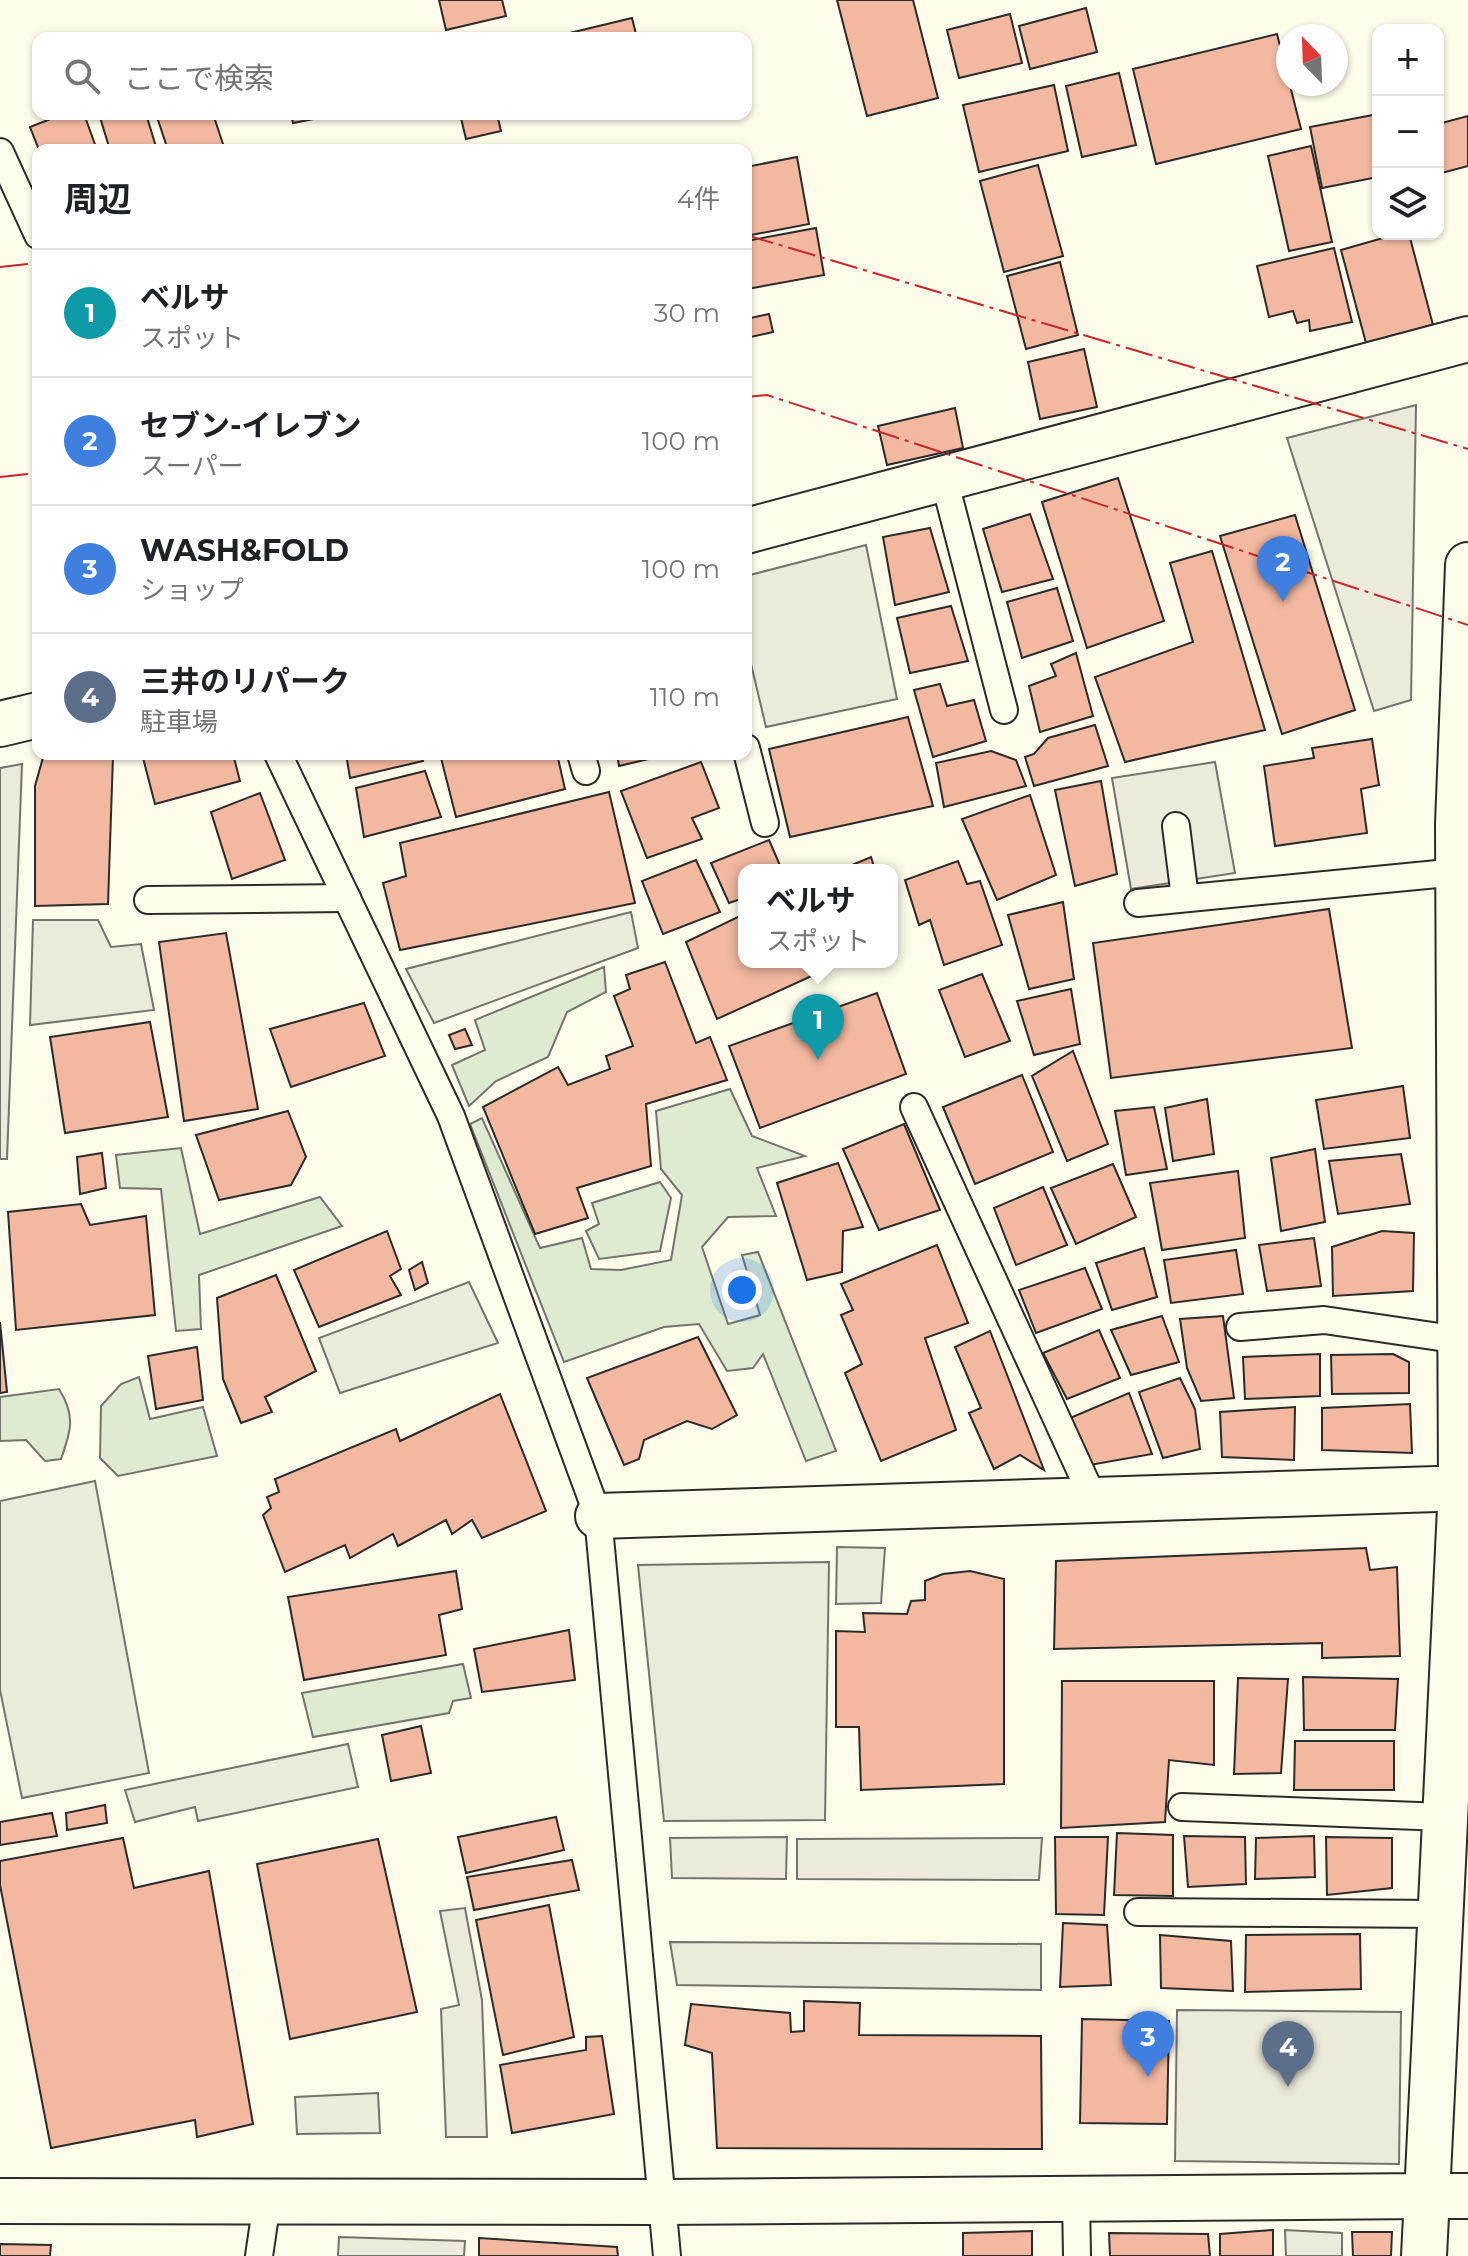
<!DOCTYPE html>
<html lang="ja">
<head>
<meta charset="utf-8">
<style>
  :root { --surface:#fff; --page:#f2f2f2; --text:#202124; --muted:#757577; --line:#e0e0e0; --accent:#c62828 }
  body { margin:0; font-family:Montserrat,"Noto Sans JP",sans-serif; background:var(--page); color:var(--text) }
  .controls { position:absolute; right:24px; top:24px; display:grid; overflow:hidden; border-radius:16px; box-shadow:0 2px 6px #0004 }
  .controls button { width:72px; height:72px; display:grid; place-items:center; padding:0; border:0; border-bottom:2px solid var(--line); background:var(--surface); color:var(--text); font:40px sans-serif }
  .compass { position:absolute; left:1276px; top:24px; width:72px; height:72px; border-radius:50%; background:var(--surface); box-shadow:0 2px 6px #0004; rotate:337deg }
  .you { position:absolute; left:742px; top:1290px; width:28px; height:28px; margin:-20px; border:6px solid #fff; border-radius:50%; background:#1a73e8; box-shadow:0 0 0 12px #1a73e833 }
  .badge { display:grid; place-items:center; width:52px; height:52px; border-radius:50%; background:var(--accent); color:#fff; font-size:26px; font-weight:700 }
  .pin { position:absolute; translate:-50% -66px; filter:drop-shadow(0 2px 4px #0008) }
  .pin::after { content:''; position:absolute; top:42px; width:28px; height:24px; background:inherit; clip-path:polygon(0 0,100% 0,50% 100%) }
  .popup { position:absolute; left:738px; top:864px; width:160px; height:104px; box-sizing:border-box; display:grid; place-content:center; border-radius:16px; background:var(--surface); filter:drop-shadow(0 2px 6px #0005); font-size:26px; white-space:nowrap; color:var(--muted) }
  .popup b { font-size:30px; color:var(--text) }
  .popup::after { content:''; position:absolute; left:50%; top:100%; margin-left:-16px; border:16px solid transparent; border-top-color:var(--surface) }
  .list { margin:0; padding:0; list-style:none }
  h2 { display:flex; justify-content:space-between; align-items:center; height:104px; margin:0; padding:0 32px; font-size:34px }
  h2 small { font-size:26px; font-weight:400; color:var(--muted) }
  .list li { display:grid; grid-template-columns:52px 1fr auto; gap:24px; align-items:center; box-sizing:border-box; height:128px; padding:0 32px; border-top:2px solid var(--line) }
  .list b { display:block; font-size:30px; white-space:nowrap }
  .list p { margin:0; font-size:26px; white-space:nowrap; color:var(--muted) }
  .list em { font-size:26px; font-style:normal; color:var(--muted) }
  .icon { flex:none; width:44px; height:44px; fill:none; stroke:currentColor; stroke-width:2; stroke-linecap:round; stroke-linejoin:round }
  .map { position:relative; flex:none; width:1468px; height:2256px; overflow:hidden }
  .search { position:absolute; background:var(--surface); box-shadow:0 2px 6px #0004; left:32px; top:32px; width:720px; height:88px; display:flex; align-items:center; gap:20px; box-sizing:border-box; padding:0 28px; border-radius:16px; color:var(--muted); font-size:30px }
  .panel { position:absolute; background:var(--surface); box-shadow:0 2px 6px #0004; left:32px; top:144px; width:720px; height:616px; border-radius:16px }
  .map>svg:first-child { display:block }
</style>
</head>
<body>
<div class="map">
<svg width="1468" height="2256" viewBox="0 0 1468 2256">
  <rect width="100%" height="100%" fill="#fdfbea"/>
  <g fill="#deebd1" stroke="#74746e" stroke-width="2">
    <polygon points="604,967 606,992 567,1012 548,1057 496,1081 469,1106 452,1065 485,1050 475,1020"/>
    <polygon points="730,1089 752,1136 805,1156 757,1168 776,1216 728,1217 702,1247 728,1324 760,1315 742,1255 758,1252 836,1451 806,1461 763,1354 753,1368 727,1371 699,1324 664,1327 564,1362 470,1124 482,1118 540,1248 582,1238 591,1269 621,1270 671,1260 682,1195 661,1169 656,1111"/>
    <polygon points="181,1148 200,1234 320,1197 342,1226 199,1275 201,1329 176,1331 161,1189 120,1188 116,1155"/>
    <polygon points="660,1182 671,1198 660,1251 599,1259 586,1231 599,1224 592,1203"/>
    <polygon points="139,1377 150,1419 203,1407 217,1456 118,1476 100,1458 101,1406 121,1384"/>
    <path d="M59 1389C76 1416 71 1431 61 1459L45 1461 26 1440 0 1441V1397Z"/>
    <polygon points="463,1664 471,1698 453,1701 449,1713 313,1737 302,1693"/>
  </g>
  <g fill="#eceadb" stroke="#74746e" stroke-width="2">
    <polygon points="1416,405 1411,700 1374,711 1287,438"/>
    <polygon points="866,545 897,699 766,727 746,643 746,576"/>
    <polygon points="1215,762 1235,873 1131,889 1112,778"/>
    <polygon points="22,764 7,1159 0,1159 0,768"/>
    <polygon points="631,912 638,948 434,1023 406,969"/>
    <polygon points="33,920 98,920 111,947 141,944 154,1010 30,1025"/>
    <polygon points="469,1282 498,1343 340,1393 319,1338"/>
    <polygon points="95,1481 149,1773 22,1798 0,1690 0,1501"/>
    <polygon points="837,1547 885,1548 881,1603 836,1604"/>
    <polygon points="829,1562 825,1820 664,1821 638,1565"/>
    <polygon points="348,1744 358,1787 198,1821 195,1807 135,1822 125,1790"/>
    <polygon points="787,1837 786,1879 672,1878 670,1838"/>
    <polygon points="1042,1838 1039,1880 797,1879 797,1839"/>
    <polygon points="465,1908 482,2000 487,2137 446,2137 441,2009 459,2005 440,1911"/>
    <polygon points="670,1942 1041,1944 1041,1990 677,1985"/>
    <polygon points="1177,2010 1401,2012 1399,2164 1175,2161"/>
    <polygon points="378,2093 380,2133 297,2134 295,2097"/>
    <polygon points="1285,2230 1342,2233 1342,2256 1286,2256"/>
    <polygon points="339,2237 465,2241 464,2256 338,2256"/>
  </g>
  <g fill="#f2b8a0" stroke="#2b2b2b" stroke-width="2">
    <polygon points="439,0 502,0 506,16 446,30"/>
    <polygon points="837,0 913,0 938,98 867,116"/>
    <polygon points="1086,8 1097,52 1030,69 1019,26"/>
    <polygon points="1010,14 1022,63 959,78 947,30"/>
    <polygon points="632,18 637,38 549,38"/>
    <polygon points="1277,34 1301,129 1156,164 1133,69"/>
    <polygon points="1119,73 1136,145 1082,157 1066,86"/>
    <polygon points="1054,85 1068,151 979,172 963,105"/>
    <polygon points="63,114 84,114 97,150 39,150 30,127"/>
    <polygon points="99,114 146,114 157,150 110,150"/>
    <polygon points="156,114 213,114 225,150 168,150"/>
    <polygon points="291,114 339,114 293,123"/>
    <polygon points="460,114 497,114 501,131 466,139"/>
    <polygon points="1378,114 1378,177 1322,188 1310,127"/>
    <polygon points="1468,116 1468,166 1438,174 1438,124"/>
    <polygon points="1311,146 1332,242 1289,251 1268,156"/>
    <polygon points="797,157 809,224 746,236 746,167"/>
    <polygon points="1038,165 1063,256 1004,272 980,181"/>
    <polygon points="816,228 824,275 747,289 746,241"/>
    <polygon points="1397,234 1409,234 1433,325 1366,343 1341,250"/>
    <polygon points="1334,248 1352,322 1310,331 1309,320 1297,323 1293,311 1269,317 1257,266"/>
    <polygon points="1060,262 1078,335 1026,349 1007,276"/>
    <polygon points="769,314 773,332 746,338 746,319"/>
    <polygon points="1084,349 1097,407 1040,419 1028,362"/>
    <polygon points="955,408 963,448 887,465 878,426"/>
    <polygon points="1118,478 1164,621 1087,648 1042,502"/>
    <polygon points="1030,514 1053,579 1002,592 983,529"/>
    <polygon points="1295,515 1355,710 1282,734 1220,536"/>
    <polygon points="930,528 949,592 895,605 883,537"/>
    <polygon points="1212,551 1265,730 1125,762 1095,677 1193,642 1170,563"/>
    <polygon points="1057,588 1073,641 1022,658 1007,602"/>
    <polygon points="951,606 968,661 910,673 897,618"/>
    <polygon points="1076,653 1093,716 1040,732 1029,686 1056,676 1051,664"/>
    <polygon points="940,684 947,706 974,700 986,741 933,757 914,690"/>
    <polygon points="908,717 933,806 790,837 769,749"/>
    <polygon points="1095,725 1108,766 1034,786 1025,757 1034,754 1048,738"/>
    <polygon points="1372,739 1379,785 1361,789 1367,833 1275,846 1264,766 1314,758 1312,748"/>
    <polygon points="991,751 1016,760 1026,786 944,807 936,763"/>
    <polygon points="44,754 113,756 108,904 35,906 35,786"/>
    <polygon points="142,754 233,754 240,781 155,804"/>
    <polygon points="346,754 421,754 423,761 350,778"/>
    <polygon points="440,754 557,754 565,789 456,817"/>
    <polygon points="617,754 670,754 619,766"/>
    <polygon points="701,762 719,808 692,818 702,839 647,858 621,791"/>
    <polygon points="425,771 441,817 364,837 356,788"/>
    <polygon points="1101,781 1117,874 1075,886 1055,790"/>
    <polygon points="609,792 635,903 400,950 383,883 406,876 400,843"/>
    <polygon points="260,793 285,860 232,879 211,812"/>
    <polygon points="1030,795 1056,875 997,900 962,819"/>
    <polygon points="769,840 782,870 744,870 744,898 729,903 711,863"/>
    <polygon points="871,857 875,870 840,870"/>
    <polygon points="696,860 720,912 663,934 642,881"/>
    <polygon points="958,861 967,884 980,881 1002,945 944,965 930,920 919,925 905,880"/>
    <polygon points="1063,902 1074,979 1029,989 1008,915"/>
    <polygon points="1329,909 1352,1048 1111,1078 1093,943"/>
    <polygon points="744,914 744,962 824,962 827,969 717,1019 686,942"/>
    <polygon points="226,933 258,1109 184,1121 159,942"/>
    <polygon points="665,962 696,1043 710,1037 727,1080 646,1104 651,1166 577,1188 588,1218 535,1234 483,1107 558,1067 568,1085 610,1069 606,1056 633,1046 614,996 630,989 626,975"/>
    <polygon points="982,974 1010,1041 965,1057 939,990"/>
    <polygon points="1071,989 1080,1044 1034,1055 1017,1001"/>
    <polygon points="877,993 906,1074 760,1128 729,1046"/>
    <polygon points="364,1003 385,1056 291,1087 270,1029"/>
    <polygon points="150,1022 168,1117 65,1133 50,1037"/>
    <polygon points="465,1029 472,1045 455,1049 449,1035"/>
    <polygon points="1073,1051 1108,1144 1067,1161 1032,1076"/>
    <polygon points="1022,1075 1053,1152 975,1184 943,1107"/>
    <polygon points="1403,1086 1410,1138 1324,1149 1316,1100"/>
    <polygon points="1207,1099 1214,1154 1173,1161 1165,1108"/>
    <polygon points="1154,1107 1167,1169 1126,1175 1115,1111"/>
    <polygon points="288,1111 306,1157 291,1185 219,1200 196,1135"/>
    <polygon points="904,1124 940,1210 879,1230 843,1149"/>
    <polygon points="1315,1149 1325,1222 1281,1231 1271,1158"/>
    <polygon points="102,1153 106,1188 80,1194 77,1157"/>
    <polygon points="1401,1154 1410,1204 1338,1214 1329,1161"/>
    <polygon points="838,1163 863,1227 843,1231 842,1272 807,1280 777,1183"/>
    <polygon points="1113,1164 1136,1217 1076,1244 1051,1188"/>
    <polygon points="1238,1171 1245,1238 1162,1250 1150,1183"/>
    <polygon points="1043,1187 1067,1245 1016,1265 994,1208"/>
    <polygon points="81,1204 90,1225 146,1216 155,1315 16,1330 8,1212"/>
    <polygon points="387,1231 401,1269 390,1276 401,1295 319,1327 294,1270"/>
    <polygon points="1382,1231 1414,1233 1413,1291 1333,1296 1332,1247"/>
    <polygon points="1314,1238 1321,1286 1267,1291 1259,1245"/>
    <polygon points="937,1245 968,1323 925,1338 956,1430 881,1461 845,1373 862,1364 841,1315 853,1310 841,1284"/>
    <polygon points="1144,1248 1157,1297 1112,1310 1096,1263"/>
    <polygon points="1236,1250 1243,1294 1171,1303 1164,1260"/>
    <polygon points="422,1262 428,1283 415,1290 409,1270"/>
    <polygon points="1085,1268 1102,1309 1036,1333 1019,1290"/>
    <polygon points="276,1275 316,1371 265,1397 272,1412 241,1423 223,1379 217,1298"/>
    <polygon points="1162,1316 1179,1362 1131,1375 1111,1330"/>
    <polygon points="1223,1316 1234,1398 1201,1401 1187,1368 1180,1319"/>
    <polygon points="0,1322 7,1392 0,1393"/>
    <polygon points="1099,1330 1120,1378 1067,1399 1043,1353"/>
    <polygon points="990,1331 1044,1470 1020,1455 994,1469 969,1413 981,1408 955,1347"/>
    <polygon points="698,1337 737,1415 712,1429 687,1421 644,1440 639,1459 624,1465 587,1378"/>
    <polygon points="197,1347 203,1400 156,1409 148,1356"/>
    <polygon points="1320,1354 1320,1396 1245,1399 1243,1357"/>
    <polygon points="1393,1354 1409,1362 1409,1393 1332,1394 1331,1355"/>
    <polygon points="1180,1378 1195,1409 1200,1449 1163,1458 1139,1392"/>
    <polygon points="1129,1393 1152,1454 1090,1465 1070,1418"/>
    <polygon points="500,1394 546,1511 482,1538 472,1520 452,1534 446,1520 398,1546 393,1534 350,1558 345,1545 285,1572 263,1515 271,1508 267,1497 279,1492 275,1479 396,1429 400,1441"/>
    <polygon points="1410,1404 1412,1453 1322,1450 1322,1408"/>
    <polygon points="1295,1407 1294,1460 1222,1457 1220,1412"/>
    <polygon points="1366,1548 1370,1570 1397,1567 1400,1656 1322,1658 1322,1643 1054,1649 1056,1561"/>
    <polygon points="456,1571 462,1609 439,1615 446,1655 304,1680 288,1597"/>
    <polygon points="970,1571 1004,1579 1004,1784 861,1790 859,1727 836,1727 836,1631 865,1632 863,1613 907,1614 911,1601 925,1600 925,1581 943,1574"/>
    <polygon points="569,1630 575,1680 482,1692 474,1649"/>
    <polygon points="1303,1677 1398,1679 1395,1730 1304,1730"/>
    <polygon points="1238,1678 1288,1679 1281,1773 1234,1774"/>
    <polygon points="1062,1681 1214,1681 1214,1765 1169,1760 1165,1822 1061,1828"/>
    <polygon points="421,1726 431,1773 391,1781 382,1735"/>
    <polygon points="1295,1741 1394,1741 1394,1790 1294,1790"/>
    <polygon points="105,1805 107,1823 67,1830 66,1813"/>
    <polygon points="52,1813 57,1836 0,1845 0,1822"/>
    <polygon points="556,1817 564,1850 466,1873 458,1837"/>
    <polygon points="1117,1833 1173,1835 1173,1896 1114,1895"/>
    <polygon points="1184,1836 1245,1837 1246,1884 1188,1887"/>
    <polygon points="1314,1836 1315,1877 1255,1879 1256,1838"/>
    <polygon points="1055,1837 1108,1837 1104,1915 1056,1914"/>
    <polygon points="1326,1837 1392,1838 1392,1888 1327,1895"/>
    <polygon points="123,1838 134,1888 209,1871 253,2124 197,2137 195,2120 51,2148 0,1885 0,1861"/>
    <polygon points="378,1839 417,2012 290,2039 257,1864"/>
    <polygon points="572,1860 579,1890 474,1910 467,1877"/>
    <polygon points="549,1905 574,2037 503,2055 476,1920"/>
    <polygon points="1063,1923 1107,1925 1111,1985 1060,1987"/>
    <polygon points="1360,1934 1361,1989 1245,1992 1246,1935"/>
    <polygon points="1160,1935 1231,1941 1233,1991 1161,1988"/>
    <polygon points="804,2001 860,2003 859,2035 1041,2036 1042,2149 717,2148 712,2053 685,2045 691,2004 790,2013 791,2032 804,2031"/>
    <polygon points="1082,2019 1169,2021 1167,2124 1080,2123"/>
    <polygon points="602,2036 614,2114 512,2133 500,2065 586,2050 586,2037"/>
    <polygon points="1273,2230 1273,2256 1220,2256 1220,2234"/>
    <polygon points="1032,2231 1032,2256 963,2256 963,2233"/>
    <polygon points="1352,2232 1392,2232 1391,2256 1353,2256"/>
    <polygon points="1109,2233 1208,2234 1210,2256 1110,2256"/>
    <polygon points="479,2238 617,2247 618,2256 479,2256"/>
    <polygon points="0,2244 51,2245 50,2256 0,2256"/>
  </g>
  <g fill="none" stroke-linecap="round" stroke-linejoin="round">
    <g stroke="#2b2b2b" stroke-width="30">
      <g id="lane">
        <polyline points="0,152 38,235"/>
        <polyline points="944,479 1004,710"/>
        <polyline points="746,748 765,823"/>
        <polyline points="278,754 451,1116 598,1516 667,2256"/>
        <polyline points="581,754 586,771"/>
        <polyline points="1176,826 1185,898"/>
        <polyline points="148,900 347,898"/>
        <polyline points="1138,903 1458,872"/>
        <polyline points="914,1107 1093,1498"/>
        <polyline points="1240,1327 1324,1320 1460,1340"/>
        <polyline points="1182,1807 1444,1817"/>
        <polyline points="1138,1912 1440,1914"/>
        <polyline points="1076,2198 1077,2256"/>
        <polyline points="259,2256 267,2202"/>
      </g>
    </g>
    <g stroke="#2b2b2b" stroke-width="48">
      <g id="street">
        <polyline points="746,531 1468,339"/>
        <polyline points="0,724 38,715"/>
        <polyline points="598,1516 1468,1488"/>
        <polyline points="1424,2256 1427,2196 1468,2196"/>
      </g>
    </g>
    <g stroke="#2b2b2b" stroke-width="48">
      <polyline id="secondary" points="0,2201 663,2202 1427,2196 1461,1487 1458,824 1468,565"/>
    </g>
    <use href="#lane" stroke="#fdfbea" stroke-width="26"/>
    <use href="#street" stroke="#fdfbea" stroke-width="44"/>
    <use href="#secondary" stroke="#fdfbea" stroke-width="44"/>
    <g stroke="#c62828" stroke-width="2" stroke-dasharray="28 6 4 6" stroke-linecap="butt">
      <polyline points="746,235 1468,449"/>
      <polyline points="0,267 38,263"/>
      <polyline points="746,397 767,395 1468,625"/>
      <polyline points="0,477 38,473"/>
    </g>
  </g>
</svg>
<div class="controls">
<button>+</button>
<button>−</button>
<button><svg class="icon" aria-label="layers" viewBox="0 0 24 24"><path d="M12 4l9 5-9 5-9-5zM3 14l9 5 9-5"/></svg></button>
</div>
<svg class="compass" viewBox="-18 -18 36 36"><path d="M0-13l5 13h-10z" fill="#e53935"/><path d="M0 13l5-13h-10z" fill="#757577"/></svg>
<div class="you"></div>
<div class="pin badge" style="left:818px;top:1060px;background:#0f9aa8">1</div>
<div class="popup"><b>ベルサ</b>スポット</div>
<div class="pin badge" style="left:1283px;top:602px;background:#3f7fe0">2</div>
<div class="pin badge" style="left:1148px;top:2077px;background:#3f7fe0">3</div>
<div class="pin badge" style="left:1288px;top:2087px;background:#5c6f8a">4</div>
<div class="search"><svg class="icon" aria-label="search" viewBox="0 0 24 24"><circle cx="10" cy="10" r="6"/><path d="M15 15l6 6"/></svg>ここで検索</div>
<section class="panel">
<h2>周辺<small>4件</small></h2>
<ul class="list">
<li><span class="badge" style="background:#0f9aa8">1</span><div><b>ベルサ</b><p>スポット</p></div><em>30 m</em></li>
<li><span class="badge" style="background:#3f7fe0">2</span><div><b>セブン-イレブン</b><p>スーパー</p></div><em>100 m</em></li>
<li><span class="badge" style="background:#3f7fe0">3</span><div><b>WASH&amp;FOLD</b><p>ショップ</p></div><em>100 m</em></li>
<li><span class="badge" style="background:#5c6f8a">4</span><div><b>三井のリパーク</b><p>駐車場</p></div><em>110 m</em></li>
</ul>
</section>
</div>
</body>
</html>
